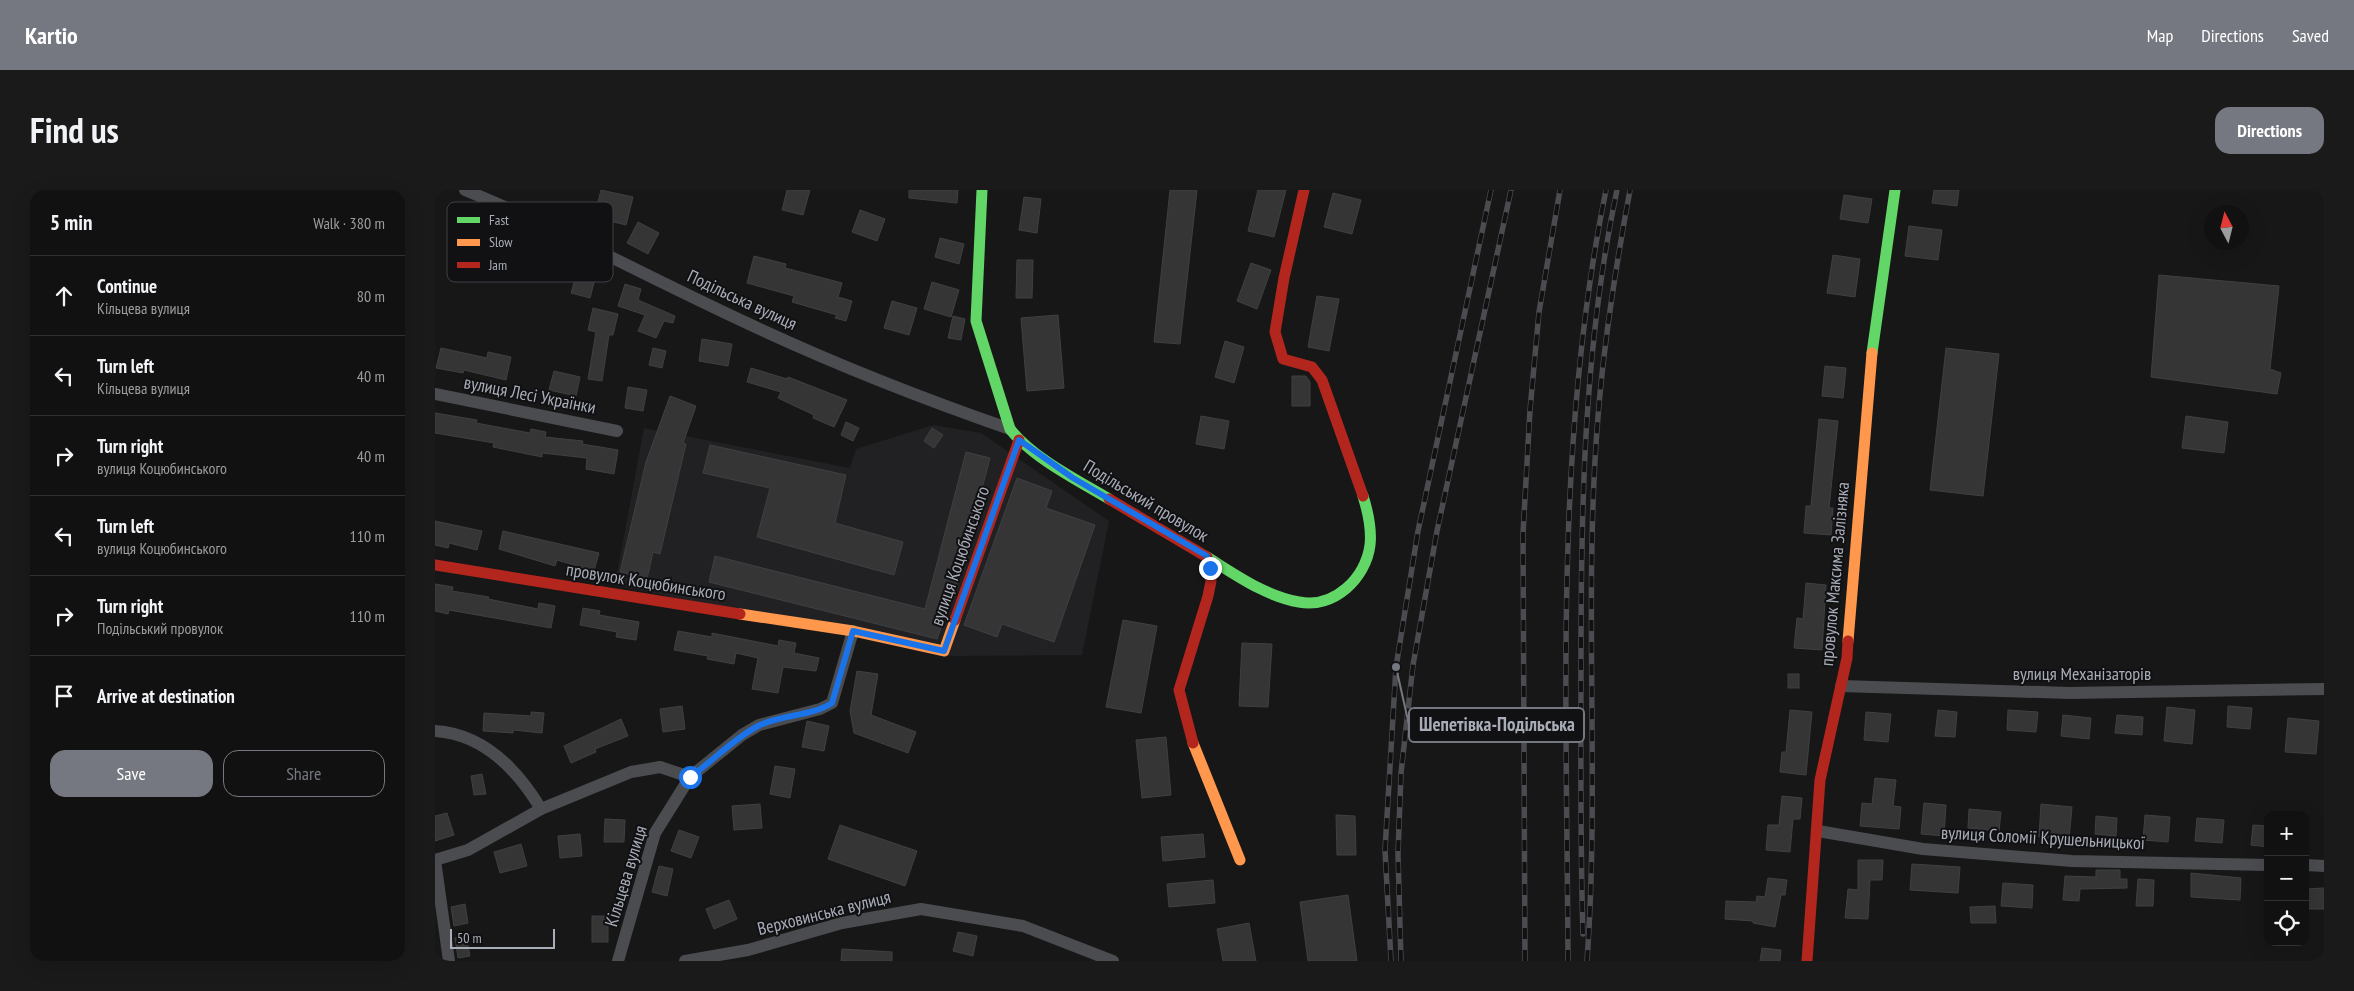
<!DOCTYPE html>
<html lang="en">
<head>
<meta charset="utf-8">
<style>
  :root { --surface:#111; --page:#1a1a1a; --text:#f1f3f6; --muted:#9c9d9f; --line:#303131; --accent:#757880 }
  body { margin:0; font-family:"PT Sans Narrow",sans-serif; background:var(--page); color:var(--text) }
  .controls { position:absolute; right:15px; bottom:15px; display:grid; overflow:hidden; border-radius:10px; box-shadow:0 5px 20px #0002 }
  .controls button { width:45px; height:45px; display:grid; place-items:center; padding:0; border:0; border-bottom:1px solid var(--line); background:var(--surface); color:var(--text); font:25px sans-serif }
  .compass { position:absolute; left:1769px; top:15px; width:45px; height:45px; border-radius:50%; background:var(--surface); box-shadow:0 5px 20px #0002; rotate:353deg }
  .scale { position:absolute; left:15px; bottom:12px; width:105px; box-sizing:border-box; padding-left:5px; border:2px solid #a8adb8; border-top:0; font-size:14px; line-height:18px; white-space:nowrap; color:#a8adb8; -webkit-text-stroke:4px #111113; paint-order:stroke }
  .stop { position:absolute; width:15px; height:15px; margin:-11px; border:4px solid #1a73e8; border-radius:50%; background:#fff }
  .stop.end { background:#1a73e8; border-color:#fff; box-shadow:0 1px 5px #0008 }
  .list { margin:0; padding:0; list-style:none }
  h2 { display:flex; justify-content:space-between; align-items:center; height:65px; margin:0; padding:0 20px; font-size:21px }
  h2 small { font-size:16px; font-weight:400; color:var(--muted) }
  .list li { display:grid; grid-template-columns:32px 1fr auto; gap:15px; align-items:center; box-sizing:border-box; height:80px; padding:0 20px; border-top:1px solid var(--line) }
  .list b { display:block; font-size:19px; white-space:nowrap }
  .list p { margin:0; font-size:16px; white-space:nowrap; color:var(--muted) }
  .list em { font-size:16px; font-style:normal; color:var(--muted) }
  .actions { display:flex; gap:10px; padding:15px 20px }
  .actions a { flex:1; padding:11px 0; border:1px solid var(--accent); border-radius:15px; text-align:center; font-size:18px; color:var(--accent) }
  .actions .main { background:var(--accent); color:#fff }
  .icon { flex:none; width:28px; height:28px; fill:none; stroke:currentColor; stroke-width:2; stroke-linecap:round; stroke-linejoin:round }
  .map { position:relative; flex:none; width:1889px; height:771px; overflow:hidden; border-radius:15px }
  header { display:flex; align-items:center; gap:30px; box-sizing:border-box; height:70px; padding:0 25px; background:var(--accent); color:#fff }
  header strong { font-size:24px }
  nav { display:flex; gap:28px; margin-inline-start:auto; font-size:18px }
  .intro { display:flex; align-items:center; justify-content:space-between; box-sizing:border-box; height:120px; padding:0 30px }
  h1 { margin:0; font-size:35px }
  .button { padding:12px 22px; border-radius:15px; background:var(--accent); color:#fff; font-size:18px; font-weight:700 }
  main { display:flex; gap:30px; padding:0 30px }
  aside { flex:1; background:var(--surface); border-radius:15px; box-shadow:0 5px 20px #0002 }
  .map>svg:first-child { display:block }
</style>
</head>
<body>
<header>
<strong>Kartio</strong>
<nav><a>Map</a><a>Directions</a><a>Saved</a></nav>
</header>
<div class="intro"><h1>Find us</h1><a class="button">Directions</a></div>
<main>
<aside>
<h2>5 min<small>Walk · 380 m</small></h2>
<ul class="list">
<li><svg class="icon" aria-label="ahead" viewBox="0 0 24 24"><path d="M12 20V5M6 11l6-6 6 6"/></svg><div><b>Continue</b><p>Кільцева вулиця</p></div><em>80 m</em></li>
<li><svg class="icon" aria-label="left" viewBox="0 0 24 24"><path d="M17 20v-9H6M10 6l-5 5 5 5"/></svg><div><b>Turn left</b><p>Кільцева вулиця</p></div><em>40 m</em></li>
<li><svg class="icon" aria-label="right" viewBox="0 0 24 24"><path d="M7 20v-9h11M14 6l5 5-5 5"/></svg><div><b>Turn right</b><p>вулиця Коцюбинського</p></div><em>40 m</em></li>
<li><svg class="icon" aria-label="left" viewBox="0 0 24 24"><path d="M17 20v-9H6M10 6l-5 5 5 5"/></svg><div><b>Turn left</b><p>вулиця Коцюбинського</p></div><em>110 m</em></li>
<li><svg class="icon" aria-label="right" viewBox="0 0 24 24"><path d="M7 20v-9h11M14 6l5 5-5 5"/></svg><div><b>Turn right</b><p>Подільський провулок</p></div><em>110 m</em></li>
<li><svg class="icon" aria-label="arrive" viewBox="0 0 24 24"><path d="M6 21V4h12l-3 4 3 4H6"/></svg><div><b>Arrive at destination</b></div></li>
</ul>
<div class="actions"><a class="main">Save</a><a>Share</a></div>
</aside>
<div class="map">
<svg width="1889" height="771" viewBox="0 0 1889 771">
  <rect width="100%" height="100%" fill="#171717"/>
  <polygon fill="#212123" points="498,235 546,243 674,331 647,465 510,466 180,395 209,238 415,278 421,259"/>
  <g fill="#353536" stroke="#3f4043">
    <polygon points="166,0 198,7 191,35 159,27"/>
    <polygon points="352,0 375,0 368,25 347,20"/>
    <polygon points="474,0 523,0 522,13 474,8"/>
    <polygon points="735,0 762,0 745,154 719,152"/>
    <polygon points="823,0 851,0 839,47 813,41"/>
    <polygon points="1499,0 1524,0 1522,16 1497,13"/>
    <polygon points="898,3 926,10 917,44 889,37"/>
    <polygon points="1409,5 1437,9 1433,33 1405,29"/>
    <polygon points="589,7 606,9 602,43 584,40"/>
    <polygon points="425,20 450,29 442,51 417,42"/>
    <polygon points="203,32 224,43 213,64 192,53"/>
    <polygon points="18,34 46,45 40,61 12,50"/>
    <polygon points="1474,36 1507,40 1503,70 1470,66"/>
    <polygon points="505,48 529,54 524,74 500,67"/>
    <polygon points="1398,65 1425,69 1420,107 1392,103"/>
    <polygon points="319,66 351,74 350,78 407,93 403,107 417,111 411,131 400,128 402,125 357,112 359,106 312,93"/>
    <polygon points="582,70 598,70 597,108 581,108"/>
    <polygon points="816,73 836,80 822,119 802,111"/>
    <polygon points="143,80 161,85 155,108 136,103"/>
    <polygon points="1724,85 1844,96 1835,179 1846,183 1842,204 1716,187"/>
    <polygon points="497,92 524,100 516,127 489,119"/>
    <polygon points="190,94 206,99 203,110 240,126 238,133 229,131 221,148 203,141 210,125 183,116"/>
    <polygon points="882,106 904,109 894,161 873,157"/>
    <polygon points="457,111 482,118 474,145 449,138"/>
    <polygon points="158,118 183,124 178,145 174,145 167,191 153,189 161,142 153,140"/>
    <polygon points="623,125 629,198 592,201 586,128"/>
    <polygon points="518,126 530,129 526,150 513,148"/>
    <polygon points="267,149 297,154 293,176 264,171"/>
    <polygon points="790,151 809,157 799,193 780,187"/>
    <polygon points="6,158 52,168 53,162 76,167 71,190 29,180 28,183 1,178"/>
    <polygon points="218,158 231,161 227,178 214,175"/>
    <polygon points="1511,158 1564,164 1548,306 1495,300"/>
    <polygon points="1390,176 1411,178 1408,208 1387,206"/>
    <polygon points="316,178 352,189 353,187 412,210 399,237 378,228 379,225 343,208 346,202 312,192"/>
    <polygon points="119,181 145,187 141,206 114,200"/>
    <polygon points="857,186 871,186 875,192 875,216 857,216"/>
    <polygon points="193,197 212,200 208,221 190,218"/>
    <polygon points="235,206 261,216 248,253 251,254 225,364 218,362 212,389 185,382 211,272"/>
    <polygon points="0,223 42,230 41,233 95,243 96,239 111,242 110,247 148,251 147,254 183,260 179,284 151,279 152,268 107,263 107,267 58,257 59,253 0,243"/>
    <polygon points="766,226 794,231 789,259 761,254"/>
    <polygon points="1751,226 1793,232 1789,263 1747,258"/>
    <polygon points="1384,229 1403,231 1394,318 1398,318 1396,345 1369,343 1371,316 1376,316"/>
    <polygon points="411,232 424,238 418,251 406,245"/>
    <polygon points="497,238 508,245 499,258 489,251"/>
    <polygon points="275,255 411,285 400,333 468,352 459,385 322,347 335,298 268,283"/>
    <polygon points="531,262 555,268 524,387 502,449 274,392 280,366 490,419"/>
    <polygon points="582,288 617,301 611,318 660,335 619,452 567,434 562,447 529,435"/>
    <polygon points="0,331 47,341 42,360 14,353 13,358 0,355"/>
    <polygon points="68,341 164,363 159,381 122,370 120,376 64,359"/>
    <polygon points="1371,393 1391,395 1387,460 1359,458 1362,428 1368,429"/>
    <polygon points="0,394 18,397 17,401 54,407 53,409 103,419 104,413 120,416 116,438 14,420 13,424 0,421"/>
    <polygon points="148,418 165,421 164,425 204,432 201,450 181,447 182,442 145,435"/>
    <polygon points="688,430 722,436 706,523 671,517"/>
    <polygon points="243,441 277,447 277,443 343,456 344,450 361,453 359,463 384,468 381,481 348,477 343,503 317,499 323,468 301,463 299,474 272,469 273,466 239,460"/>
    <polygon points="807,453 837,454 833,517 804,516"/>
    <polygon points="422,481 443,484 436,525 481,542 473,563 419,543 415,521"/>
    <rect x="1353" y="484" width="11" height="14"/>
    <polygon points="247,516 250,539 228,542 225,519"/>
    <polygon points="1793,516 1817,518 1815,539 1792,537"/>
    <polygon points="1732,517 1760,520 1757,554 1729,551"/>
    <polygon points="1355,520 1377,522 1371,585 1345,582 1347,562 1351,562"/>
    <polygon points="1503,520 1522,522 1520,547 1500,546"/>
    <polygon points="1573,520 1603,522 1601,542 1572,540"/>
    <polygon points="96,522 109,523 107,543 78,540 78,543 48,541 49,523 96,526"/>
    <polygon points="1431,522 1456,524 1453,552 1429,550"/>
    <polygon points="1628,525 1656,528 1654,549 1626,546"/>
    <polygon points="1682,525 1708,527 1707,545 1680,543"/>
    <polygon points="1853,528 1884,531 1881,564 1850,562"/>
    <polygon points="186,529 193,546 160,559 161,562 136,573 129,556"/>
    <polygon points="372,531 394,536 389,561 367,557"/>
    <polygon points="731,547 736,605 707,608 701,550"/>
    <polygon points="340,576 360,579 355,608 335,604"/>
    <polygon points="47,584 51,604 39,605 36,586"/>
    <polygon points="1440,588 1461,590 1458,616 1466,617 1464,639 1425,636 1427,613 1437,614"/>
    <polygon points="1347,606 1367,608 1365,629 1358,629 1355,662 1331,660 1333,635 1344,635"/>
    <polygon points="1489,613 1511,615 1509,646 1486,644"/>
    <polygon points="325,614 327,638 299,640 297,616"/>
    <polygon points="1606,614 1637,617 1634,649 1604,647"/>
    <polygon points="1534,619 1566,622 1564,641 1533,638"/>
    <polygon points="12,623 19,645 0,651 0,626"/>
    <polygon points="901,625 920,626 921,665 902,665"/>
    <polygon points="1710,625 1735,627 1733,652 1708,650"/>
    <polygon points="1661,626 1682,628 1681,646 1660,644"/>
    <polygon points="1762,628 1789,630 1787,653 1760,651"/>
    <polygon points="170,629 190,630 189,652 169,652"/>
    <polygon points="405,635 482,661 470,696 393,669"/>
    <polygon points="1818,635 1833,636 1833,657 1816,655"/>
    <polygon points="244,640 264,647 256,668 236,661"/>
    <polygon points="145,644 147,666 125,668 123,646"/>
    <polygon points="768,644 770,667 728,671 726,647"/>
    <polygon points="86,654 92,676 65,683 59,662"/>
    <polygon points="1423,670 1448,670 1447,690 1435,690 1433,729 1410,728 1413,699 1423,700"/>
    <polygon points="1477,674 1525,677 1523,703 1475,700"/>
    <polygon points="224,676 238,679 232,706 217,702"/>
    <polygon points="1661,680 1685,680 1685,689 1692,689 1692,698 1645,699 1644,711 1628,710 1630,686 1661,687"/>
    <polygon points="1756,683 1806,688 1805,710 1756,707"/>
    <polygon points="1333,688 1352,690 1350,705 1346,705 1340,737 1318,733 1318,731 1290,729 1291,711 1321,712 1322,706 1330,707"/>
    <polygon points="1703,689 1719,690 1718,716 1701,716"/>
    <polygon points="778,690 780,713 734,717 732,694"/>
    <polygon points="1568,693 1598,695 1597,718 1566,716"/>
    <polygon points="1889,698 1889,719 1870,719 1870,699"/>
    <polygon points="913,705 922,771 873,771 865,712"/>
    <polygon points="294,710 302,729 279,739 271,719"/>
    <polygon points="30,714 33,733 19,736 16,717"/>
    <polygon points="1560,716 1561,733 1536,733 1535,717"/>
    <rect x="157" y="726" width="16" height="26"/>
    <polygon points="814,733 821,771 788,771 782,739"/>
    <polygon points="523,742 542,746 538,766 518,761"/>
    <polygon points="31,746 35,766 23,768 20,748"/>
    <polygon points="1327,758 1346,760 1345,771 1325,771"/>
    <polygon points="407,759 457,762 457,771 406,771"/>
  </g>
  <g fill="none" stroke-linecap="round" stroke-linejoin="round">
    <g stroke="#4b4c50" stroke-width="12">
      <path d="M30 0C127 40 219 90 314 134 399 174 486 208 575 239"/>
      <polyline points="0,204 182,241"/>
      <polyline points="1406,496 1634,503 1889,499"/>
      <path d="M0 541C49 544 82 579 106 619"/>
      <polyline points="1383,641 1488,659 1637,671 1833,675"/>
      <polyline points="0,670 33,660 106,619 196,582 225,577 255,587"/>
      <polyline points="0,670 14,771"/>
      <polyline points="1870,675 1889,676"/>
      <polyline points="183,771 220,643 255,587 307,545 324,535 385,519 397,513 418,441"/>
      <polyline points="250,771 313,760 407,733 486,719 588,736 678,771"/>
    </g>
    <g stroke="#63d668" stroke-width="11">
      <path d="M547 0 541 131 575 239C598 268 642 290 674 309"/>
      <polyline points="1437,163 1460,0"/>
      <path d="M772 367C801 385 830 406 864 412 899 419 931 388 935 355 937 338 933 322 928 306"/>
    </g>
    <g stroke="#ff974d" stroke-width="11">
      <polyline points="305,424 418,441 509,461 520,430"/>
      <polyline points="1413,451 1437,163"/>
      <polyline points="758,553 805,670"/>
    </g>
    <g stroke="#b3261e" stroke-width="11">
      <polyline points="869,0 849,88 840,142 848,169 877,177 887,190 928,306"/>
      <polyline points="674,309 772,367 776,391 773,406 744,500 758,553"/>
      <polyline points="0,375 305,424"/>
      <polyline points="520,430 584,250"/>
      <polyline points="1372,771 1385,590 1412,468 1413,451"/>
    </g>
    <g stroke="#4b4c4f" stroke-width="5.5">
      <g id="rail">
        <path d="M1148 744C1145 653 1146 562 1146 471 1146 313 1149 155 1182 0"/>
        <polyline points="956,771 950,660 961,477 983,341 1056,0"/>
        <polyline points="966,771 963,664 966,583 978,475 1002,341 1076,0"/>
        <polyline points="1090,771 1088,344 1095,220 1104,122 1125,0"/>
        <path d="M1133 771C1132 514 1119 254 1171 0"/>
        <path d="M1152 771C1165 590 1148 408 1163 227 1169 151 1181 75 1195 0"/>
      </g>
    </g>
    <use href="#rail" stroke="#111113" stroke-width="4" stroke-dasharray="11" stroke-linecap="butt"/>
  </g>
  <g fill="none" stroke-linecap="round" stroke-linejoin="round">
    <path stroke="#1a73e8" stroke-width="6" d="M255 587C278 571 298 549 323 536 346 524 375 527 397 513L418 441 509 461 584 250 638 288 772 366 775 378"/>
  </g>
  <g text-anchor="middle" stroke-width="4" stroke-linejoin="round" paint-order="stroke">
    <g font-size="18" fill="#a8adb8" stroke="#111113">
      <text transform="translate(307 110) rotate(25)" y="6">Подільська вулиця</text>
      <text transform="translate(95 205) rotate(11)" y="6">вулиця Лесі Українки</text>
      <text transform="translate(711 311) rotate(31)" y="6">Подільський провулок</text>
      <text transform="translate(525 366) rotate(-71)" y="6">вулиця Коцюбинського</text>
      <text transform="translate(1400 384) rotate(-85)" y="6">провулок Максима Залізняка</text>
      <text transform="translate(211 392) rotate(9)" y="6">провулок Коцюбинського</text>
      <text x="1647" y="490">вулиця Механізаторів</text>
      <text transform="translate(1608 648) rotate(3)" y="6">вулиця Соломії Крушельницької</text>
      <text transform="translate(191 686) rotate(-73)" y="6">Кільцева вулиця</text>
      <text transform="translate(389 723) rotate(-14)" y="6">Верховинська вулиця</text>
    </g>
  </g>
  <rect x="12" y="12" width="166" height="80" rx="8" fill="#111113" stroke="#3e4045" stroke-width="1"/>
  <rect x="22" y="27" width="23" height="6" fill="#63d668"/>
  <rect x="22" y="49" width="23" height="7" fill="#ff974d"/>
  <rect x="22" y="72" width="23" height="6" fill="#b3261e"/>
  <g font-size="14" fill="#a8adb8">
    <text x="54" y="35">Fast</text>
    <text x="54" y="57">Slow</text>
    <text x="54" y="80">Jam</text>
  </g>
  <path fill="none" stroke="#757880" stroke-width="2" d="M961 477L974 535"/>
  <circle fill="#757880" stroke="#111113" stroke-width="2" cx="961" cy="477" r="5"/>
  <rect fill="#111113" stroke="#757880" stroke-width="2" x="974" y="518" width="175" height="34" rx="5"/>
  <g font-size="19" text-anchor="middle" font-weight="bold" fill="#a8adb8">
    <text x="1062" y="541">Шепетівка-Подільська</text>
  </g>
</svg>
<div class="controls">
<button>+</button>
<button>−</button>
<button><svg class="icon" aria-label="locate" viewBox="0 0 24 24"><circle cx="12" cy="12" r="6"/><path d="M12 2v4M12 18v4M2 12h4M18 12h4"/></svg></button>
</div>
<svg class="compass" viewBox="-18 -18 36 36"><path d="M0-13l5 13h-10z" fill="#e53935"/><path d="M0 13l5-13h-10z" fill="#9c9d9f"/></svg>
<div class="scale">50 m</div>
<div class="stop" style="left:255px;top:587px"></div>
<div class="stop end" style="left:775px;top:378px"></div>
</div>
</main>
</body>
</html>
